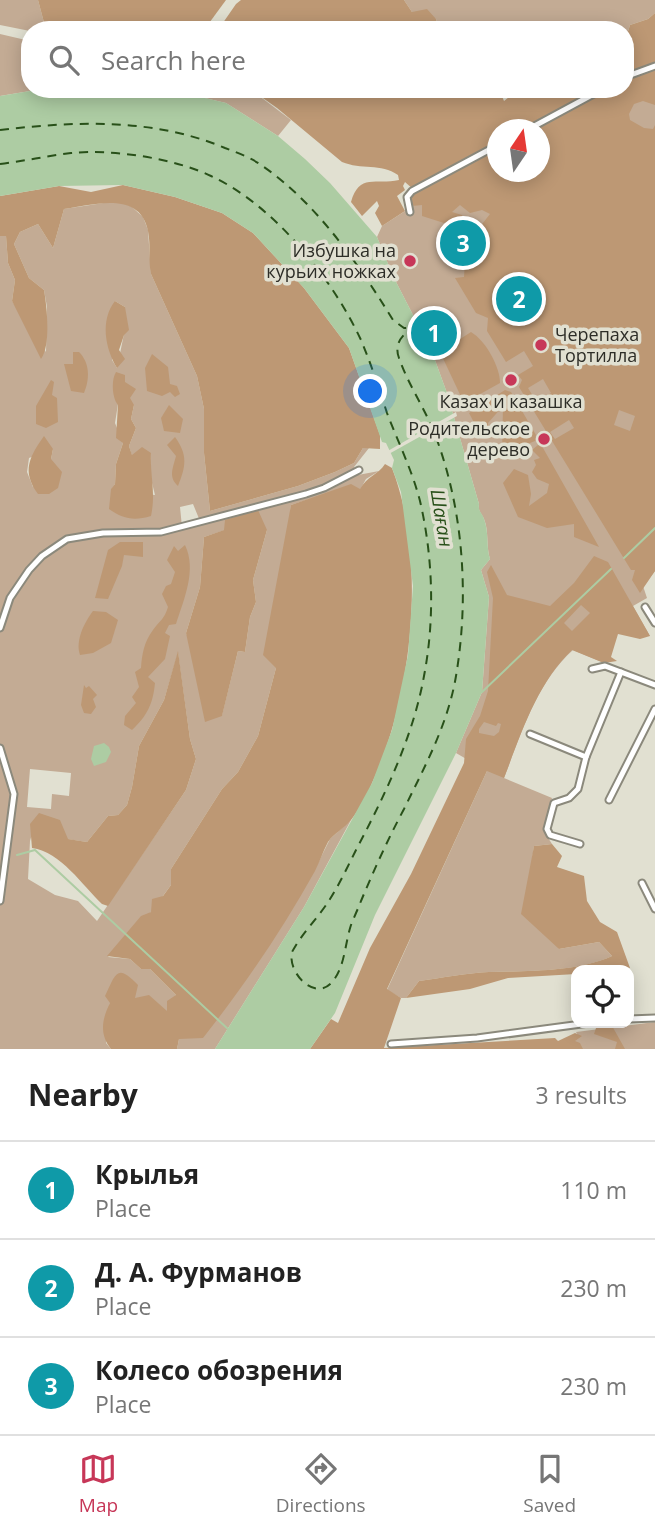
<!DOCTYPE html>
<html lang="en">
<head>
<meta charset="utf-8">
<style>
  :root { --surface:#fff; --page:#f6f6f6; --text:#222; --muted:#767676; --line:#e0e0e0; --accent:#c73758 }
  body { margin:0; font-family:"Open Sans",sans-serif; background:var(--page); color:var(--text) }
  .controls { position:absolute; right:21px; bottom:21px; display:grid; overflow:hidden; border-radius:14px; box-shadow:0 4px 18px #0003 }
  .controls button { width:63px; height:63px; display:grid; place-items:center; padding:0; border:0; border-bottom:2px solid var(--line); background:var(--surface); color:var(--text); font:35px sans-serif }
  .compass { position:absolute; left:487px; top:119px; width:63px; height:63px; border-radius:50%; background:var(--surface); box-shadow:0 4px 18px #0003; rotate:13deg }
  .you { position:absolute; left:371px; top:392px; width:24px; height:24px; margin:-18px; border:5px solid #fff; border-radius:50%; background:#1a73e8; box-shadow:0 0 0 10px #1a73e833 }
  .badge { display:grid; place-items:center; width:46px; height:46px; border-radius:50%; background:var(--accent); color:#fff; font-size:23px; font-weight:700 }
  .pin { position:absolute; translate:-50% -50%; border:4px solid #fff; box-shadow:0 2px 7px #0006 }
  .list { margin:0; padding:0; list-style:none }
  h2 { display:flex; justify-content:space-between; align-items:center; height:91px; margin:0; padding:0 28px; font-size:30px }
  h2 small { font-size:23px; font-weight:400; color:var(--muted) }
  .list li { display:grid; grid-template-columns:46px 1fr auto; gap:21px; align-items:center; box-sizing:border-box; height:98px; padding:0 28px; border-top:2px solid var(--line) }
  .list b { display:block; font-size:26px; white-space:nowrap }
  .list p { margin:0; font-size:23px; white-space:nowrap; color:var(--muted) }
  .list em { font-size:23px; font-style:normal; color:var(--muted) }
  .icon { flex:none; width:38px; height:38px; fill:none; stroke:currentColor; stroke-width:2; stroke-linecap:round; stroke-linejoin:round }
  .map { position:relative; flex:none; width:655px; height:1049px; overflow:hidden }
  .search { position:absolute; background:var(--surface); box-shadow:0 4px 18px #0003; left:21px; right:21px; top:21px; height:77px; display:flex; align-items:center; gap:18px; box-sizing:border-box; padding:0 24px; border-radius:28px; color:var(--muted); font-size:26px }
  .sheet { height:385px; background:var(--surface) }
  nav { display:flex; justify-content:space-around; align-items:center; box-sizing:border-box; height:98px; border-top:2px solid var(--line); background:var(--surface); font-size:19px; color:var(--muted) }
  nav a { display:grid; justify-items:center; gap:4px }
  nav .on { color:var(--accent) }
  .map>svg:first-child { display:block }
</style>
</head>
<body>
<div class="map">
<svg width="655" height="1049" viewBox="0 0 655 1049">
  <rect width="100%" height="100%" fill="#e1e0d1"/>
  <g fill="#c3ab94" fill-rule="evenodd">
    <polygon points="0,0 38,0 46,30 30,31 0,25"/>
    <polygon points="404,0 655,0 655,13 648,19 630,25 625,41 625,30 438,28 436,19 412,12"/>
    <polygon points="0,34 30,41 30,89 42,89 0,96"/>
    <path d="M655 73V571L643 586 647 598 633 606 650 636 616 628 604 663 573 650C537 682 521 734 504 778L552 798 543 830 552 844 534 846 531 868 559 949 599 942 612 956C578 972 527 971 489 972 466 973 442 978 419 981L406 998H401L387 990 487 771 456 753 482 692 489 597 481 570 490 559C486 547 489 530 484 519 481 512 478 512 479 504L447 393 432 352 393 276 377 237 382 226 416 204 498 172H540L625 89Z"/>
    <polygon points="167,89 250,89 291,120 278,136 226,103"/>
    <path d="M110 202 123 203 132 207 143 217 148 230 151 274 197 376 204 409V453L210 511 298 486 335 472 354 463 363 448H369L354 467 358 475 379 471 366 479 360 490 316 497 291 505 276 668 258 736 238 772 222 789 171 869V885L151 912 108 957 130 959 141 969H150L176 995 168 1012 110 1003 106 1043 111 1049H0V236H6L8 263 15 280 12 301 46 352 47 307 44 290 29 278 14 244 20 232 38 224 53 248 64 209ZM115 301 125 307 124 334 117 368 112 360ZM118 404 134 405 131 419 136 428 129 446 132 456 151 453 150 475 155 495 111 490 115 484 116 464 123 443 115 423ZM53 449 51 459 33 487 27 472 29 458ZM193 504 200 521 182 527 180 507ZM225 530H267L253 580 256 602 250 617 245 652 238 651 222 715 186 633 200 587 204 537ZM178 653 190 739 196 759 186 790 97 921 78 901 55 895 28 879 30 841 32 834 87 842 108 816 118 815 127 805 132 787 139 746 164 700ZM30 769 71 773 69 796 52 794 51 809 27 807Z"/>
    <polygon points="351,820 304,907 215,1049 177,1049 179,1039 314,871 330,839"/>
    <polygon points="655,1022 655,1049 556,1049 579,1037 576,1032"/>
  </g>
  <g fill="#bd9874" fill-rule="evenodd">
    <polygon points="38,0 226,0 204,30 46,30"/>
    <polygon points="241,0 404,0 412,12 427,9 436,19 438,28 445,30 218,30 236,4"/>
    <path d="M655 13V105L643 101 634 104 629 114 630 120 644 128 653 129 655 125V571L640 593 632 580 635 570H631L519 387 522 380 518 375 533 366 524 351 506 362 487 331 488 318 476 313 455 278 464 277 465 262 456 261 482 247 479 228 490 214 482 210 470 213 460 205 452 212 462 215 466 224 453 232 451 220 444 223 422 216V205L412 206 409 203 408 197 414 190 405 182 403 186 405 190 397 196 405 211 382 226 375 213 379 206 377 201 362 216 351 202C359 173 376 185 399 180L398 175C381 163 361 170 342 162L277 108 250 89H499L504 101 519 89H625V41L630 25 648 19ZM498 130H540V172H498ZM511 273 521 277 519 288 514 295 505 292 503 279ZM543 379 551 393 536 401 528 388ZM619 410 635 416 630 431 614 425ZM569 420 574 428 555 439 550 432Z"/>
    <path d="M123 185 175 197 222 213 253 233 304 288 349 348 380 435V449L363 448 354 463 335 472 298 486 210 511 204 453V409L197 376 151 274C148 260 151 246 148 231 140 190 93 205 64 209L53 248 38 224 20 232 14 244 29 278 44 290C47 307 51 345 41 359L12 301 15 280 8 263 6 236H0V196L59 186 91 192Z"/>
    <path d="M115 301 125 307 129 330 124 335 119 350 125 359 117 368C105 348 100 320 115 301Z"/>
    <path d="M471 332C486 341 500 367 500 383L464 403 440 352Z"/>
    <path d="M73 352H79C90 363 90 379 84 393L71 391 64 364H73Z"/>
    <polygon points="152,354 168,367 170,384 177,386 180,394 175,397 170,392 162,396 147,391 145,368"/>
    <path d="M116 372 125 375V382L136 389 130 398 134 405 131 419 136 428 129 446 132 455 142 447 151 453C150 477 156 492 151 516 134 521 123 519 109 509L111 489 115 484 116 464 123 443 116 438 118 405C112 398 111 380 116 372Z"/>
    <polygon points="51,380 54,382 52,395 57,398 58,422 46,428 36,424 36,406"/>
    <polygon points="505,390 511,392 536,435 535,441 502,454 503,406 488,423 489,432 481,436 469,413"/>
    <polygon points="169,405 183,419 180,433 164,431 161,418"/>
    <path d="M44 436 53 449 51 459 62 472 58 488 49 494H38C21 471 30 456 44 436Z"/>
    <path d="M175 437C188 455 186 466 178 486 168 477 173 468 176 456L167 445Z"/>
    <polygon points="538,445 543,448 599,547 574,537 574,524 547,528 518,517 503,483 514,469 528,475 531,494 529,506 547,493 549,484 537,479 532,472 536,465 534,460 540,458 532,450"/>
    <path d="M385 464 392 468C427 559 413 695 372 783 367 795 359 810 351 820 345 828 334 833 328 842 323 851 320 861 315 871 283 929 244 986 203 1038L179 1039 177 1049H111C99 1034 102 1019 110 1003L105 996C116 973 117 963 138 985L135 998 149 995 167 1011V1001L176 995 150 969H141L130 959 107 956 141 916 151 912 152 899 163 896 171 885V869L222 789 238 772 258 736 276 668 263 655 291 505 351 484 360 489C367 476 378 475 385 464Z"/>
    <polygon points="258,510 267,530 253,580 256,602 250,617 245,652 238,651 222,716 205,722 186,633 200,587 204,537 224,530 225,520"/>
    <polygon points="120,542 143,542 143,557 124,555 122,566 108,599 95,598 108,550"/>
    <path d="M185 545C197 570 184 599 176 624L169 625 165 633 170 636 165 659 148 677 155 683C153 704 147 716 132 730L124 725 125 716 136 703 132 697 139 687 135 672 141 668C142 654 144 642 153 630 160 620 164 620 168 607L162 594 166 586 171 584 175 572 167 560 174 546 178 551Z"/>
    <path d="M594 556 608 562 650 636 640 639 618 634 611 657 617 661 604 663 572 650C537 683 521 734 504 778L487 771 387 989 401 998 384 1048 555 1038 558 1041 575 1033 582 1036 575 1041 580 1043 583 1049H310L331 1019 338 1023 370 948 411 874 464 763 466 739 480 716 488 691 493 598 487 572 491 565 507 595 550 606 574 583ZM581 605 590 613 572 631 564 623ZM484 722 496 726 498 723 501 724 499 732 494 736 479 733V729Z"/>
    <path d="M93 611 106 612 118 620 111 643 93 653 80 655C75 641 84 623 93 611Z"/>
    <path d="M178 651 190 739 196 759 186 790 108 906 102 904C82 885 61 852 32 848L30 824 39 813 60 820 68 839 87 842 108 816 118 815 127 805 132 787 139 746 164 700Z"/>
    <polygon points="84,685 86,688 89,686 97,695 93,699 96,707 91,714 84,713 81,705"/>
    <path d="M552 844 562 856 557 867 584 876 587 901 600 922 617 932 630 968 576 970V974L508 978 470 989 406 998 419 981C442 978 466 973 489 972 527 971 577 972 612 956L599 942 559 949 521 914 534 846Z"/>
    <polygon points="601,1024 611,1024 625,1049 615,1049 617,1042 594,1034 596,1028"/>
  </g>
  <g fill="#adcca3">
    <path d="M42 89H167L226 103 278 136 305 159 330 183 377 237 393 276 432 352 447 393 479 504C478 512 482 512 484 519 489 531 486 547 490 559L481 570 489 597 482 692 456 753 375 915 335 1013 310 1049H215L304 907 372 783 392 730 408 655 413 586 401 492 392 468 394 460 386 443 382 442 349 348 304 288 253 233 222 213 175 197 123 185 59 186 0 196V96Z"/>
    <polygon points="104,743 109,747 111,752 106,762 94,766 91,759 94,746"/>
  </g>
  <polygon fill="#e1e0d1" points="456,412 457,416 387,455 386,452"/>
  <g fill="none" stroke-linecap="round" stroke-linejoin="round">
    <g stroke="#adcca3" stroke-width="2">
      <polyline points="624,558 655,528"/>
      <polyline points="482,692 611,569"/>
      <polyline points="17,855 35,850 229,1030"/>
    </g>
    <g stroke="#285019" stroke-width="2" stroke-dasharray="9 7" stroke-linecap="butt">
      <path d="M0 130C76 121 154 118 225 148 238 153 252 158 264 167 318 205 359 265 393 320L404 328H412"/>
      <path d="M0 164C24 161 47 156 71 153 113 149 173 158 211 176 274 205 332 278 361 340 371 364 379 388 387 413 398 442 412 470 420 501 433 557 435 619 424 676 413 737 385 795 356 850 348 866 340 883 330 899 319 917 302 933 292 952 287 973 316 1003 333 981 345 966 345 943 351 925 354 917 358 909 361 901 374 870 388 839 404 809 425 766 448 724 456 676 469 599 464 514 437 440 427 411 409 387 399 358 394 345 401 335 413 328"/>
    </g>
    <g stroke="#8b897c" stroke-width="9">
      <g id="minor">
        <polyline points="625,77 655,66"/>
        <polyline points="527,130 603,89"/>
        <polyline points="410,212 407,197 412,191 498,145"/>
        <polyline points="645,607 655,623"/>
        <polyline points="0,628 10,598 29,570 42,556 67,539 103,533 161,532 306,494 324,488 359,470"/>
        <polyline points="592,669 605,666 655,685"/>
        <polyline points="530,734 586,757"/>
        <polyline points="0,748 14,794 0,901"/>
        <polyline points="609,800 655,709"/>
        <polyline points="580,844 550,835 547,829 554,803 569,798 578,789 586,757 621,672"/>
        <polyline points="642,883 655,909"/>
        <polyline points="629,1019 655,1018"/>
        <polyline points="391,1044 477,1038 589,1023"/>
      </g>
    </g>
    <use href="#minor" stroke="#fff" stroke-width="5"/>
  </g>
  <g fill="#c73758" stroke="#e1e0d1" stroke-width="2.5">
    <circle cx="410" cy="261" r="7"/>
    <circle cx="541" cy="345" r="7"/>
    <circle cx="511" cy="380" r="7"/>
    <circle cx="544" cy="439" r="7"/>
  </g>
  <g text-anchor="middle" stroke-width="7" stroke-linejoin="round" paint-order="stroke">
    <g font-size="18" fill="#2d2d27" stroke="#e1e0d1" text-anchor="end">
      <text x="396" y="257">Избушка на<tspan x="396" dy="21">курьих ножках</tspan></text>
      <text x="555" y="341" text-anchor="start">Черепаха<tspan x="555" dy="21">Тортилла</tspan></text>
      <text x="511" y="408" text-anchor="middle">Казах и казашка</text>
      <text x="530" y="435">Родительское<tspan x="530" dy="21">дерево</tspan></text>
    </g>
    <g font-size="19" font-style="italic" fill="#285019" stroke="#e1e0d1">
      <text transform="translate(442 518) rotate(81)" y="7">Шаған</text>
    </g>
  </g>
</svg>
<div class="controls">
<button><svg class="icon" aria-label="locate" viewBox="0 0 24 24"><circle cx="12" cy="12" r="6"/><path d="M12 2v4M12 18v4M2 12h4M18 12h4"/></svg></button>
</div>
<svg class="compass" viewBox="-18 -18 36 36"><path d="M0-13l5 13h-10z" fill="#e53935"/><path d="M0 13l5-13h-10z" fill="#767676"/></svg>
<div class="you"></div>
<div class="pin badge" style="left:434px;top:333px;background:#0f9aa8">1</div>
<div class="pin badge" style="left:519px;top:299px;background:#0f9aa8">2</div>
<div class="pin badge" style="left:463px;top:243px;background:#0f9aa8">3</div>
<div class="search"><svg class="icon" aria-label="search" viewBox="0 0 24 24"><circle cx="10" cy="10" r="6"/><path d="M15 15l6 6"/></svg>Search here</div>
</div>
<section class="sheet">
<h2>Nearby<small>3 results</small></h2>
<ul class="list">
<li><span class="badge" style="background:#0f9aa8">1</span><div><b>Крылья</b><p>Place</p></div><em>110 m</em></li>
<li><span class="badge" style="background:#0f9aa8">2</span><div><b>Д. А. Фурманов</b><p>Place</p></div><em>230 m</em></li>
<li><span class="badge" style="background:#0f9aa8">3</span><div><b>Колесо обозрения</b><p>Place</p></div><em>230 m</em></li>
</ul>
</section>
<nav>
<a class="on"><svg class="icon" aria-label="map" viewBox="0 0 24 24"><path d="M3 6l6-2 6 2 6-2v14l-6 2-6-2-6 2zM9 4v14M15 6v14"/></svg>Map</a>
<a><svg class="icon" aria-label="directions" viewBox="0 0 24 24"><path d="M12 3l9 9-9 9-9-9zM9 14v-3h6M13 9l2 2-2 2"/></svg>Directions</a>
<a><svg class="icon" aria-label="saved" viewBox="0 0 24 24"><path d="M7 4h10v16l-5-4-5 4z"/></svg>Saved</a>
</nav>
</body>
</html>
